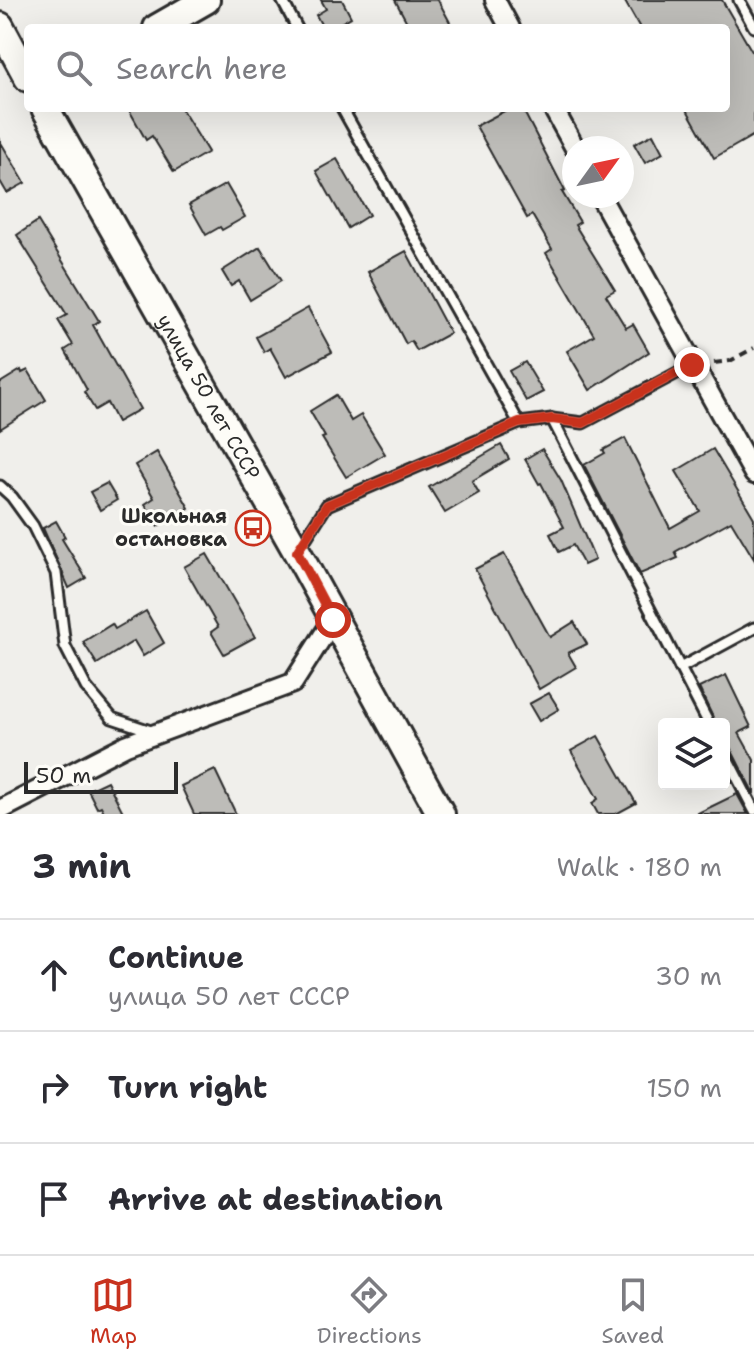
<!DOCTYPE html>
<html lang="en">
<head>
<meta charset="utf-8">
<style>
  :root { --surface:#fff; --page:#f2f2f3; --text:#2b2b33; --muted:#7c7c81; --line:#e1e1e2; --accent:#c8321e }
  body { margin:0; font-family:"Shantell Sans",sans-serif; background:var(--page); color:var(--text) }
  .controls { position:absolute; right:24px; bottom:24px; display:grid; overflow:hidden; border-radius:8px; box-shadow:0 8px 32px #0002 }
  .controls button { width:72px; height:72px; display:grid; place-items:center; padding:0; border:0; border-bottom:2px solid var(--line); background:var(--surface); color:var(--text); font:40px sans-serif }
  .compass { position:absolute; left:562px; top:136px; width:72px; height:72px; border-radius:50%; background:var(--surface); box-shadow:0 8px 32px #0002; rotate:57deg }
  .scale { position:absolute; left:24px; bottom:20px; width:154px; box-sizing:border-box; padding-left:8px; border:4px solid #2b2b2b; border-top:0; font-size:22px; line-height:28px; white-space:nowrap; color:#2b2b2b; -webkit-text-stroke:6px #fdfcf7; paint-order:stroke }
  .stop { position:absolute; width:24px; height:24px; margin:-18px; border:6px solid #c8321e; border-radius:50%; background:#fff }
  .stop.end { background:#c8321e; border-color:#fff; box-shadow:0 2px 8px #0008 }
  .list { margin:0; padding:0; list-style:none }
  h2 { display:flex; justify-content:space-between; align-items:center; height:104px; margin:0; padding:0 32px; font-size:34px }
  h2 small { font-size:26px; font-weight:400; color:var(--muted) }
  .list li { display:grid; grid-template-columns:52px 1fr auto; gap:24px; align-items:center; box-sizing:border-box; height:112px; padding:0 32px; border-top:2px solid var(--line) }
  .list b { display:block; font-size:30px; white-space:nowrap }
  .list p { margin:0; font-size:26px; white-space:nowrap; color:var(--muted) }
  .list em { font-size:26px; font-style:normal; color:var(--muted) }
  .icon { flex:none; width:44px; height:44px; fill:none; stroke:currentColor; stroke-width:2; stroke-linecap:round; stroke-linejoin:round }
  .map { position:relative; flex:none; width:754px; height:814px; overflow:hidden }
  .search { position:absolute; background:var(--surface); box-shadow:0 8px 32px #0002; left:24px; right:24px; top:24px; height:88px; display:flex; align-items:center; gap:20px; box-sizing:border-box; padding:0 28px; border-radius:8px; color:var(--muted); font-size:30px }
  .sheet { height:440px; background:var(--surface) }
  nav { display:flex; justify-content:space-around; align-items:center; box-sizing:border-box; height:112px; border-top:2px solid var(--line); background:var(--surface); font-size:22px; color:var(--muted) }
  nav a { display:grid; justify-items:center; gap:4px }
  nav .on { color:var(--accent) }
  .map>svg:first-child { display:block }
</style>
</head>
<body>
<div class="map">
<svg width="754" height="814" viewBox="0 0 754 814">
  <rect width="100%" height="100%" fill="#f0efeb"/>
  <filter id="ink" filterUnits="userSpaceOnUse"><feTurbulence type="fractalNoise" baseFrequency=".0125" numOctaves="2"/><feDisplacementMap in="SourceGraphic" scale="16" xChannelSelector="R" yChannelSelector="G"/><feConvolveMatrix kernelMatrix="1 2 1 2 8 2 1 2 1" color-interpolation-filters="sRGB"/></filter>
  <g filter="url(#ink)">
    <g fill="#bdbcb8" stroke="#2b2b2b" stroke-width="2">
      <polygon points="321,0 342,0 351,17 332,28 323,28 316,15 326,9"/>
      <polygon points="395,0 438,0 453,28 410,28"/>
      <polygon points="624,0 722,0 754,55 754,135 714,158 686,108 726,108 726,28 640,28"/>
      <polygon points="128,108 181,108 208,152 174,172 152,136 146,140"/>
      <polygon points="510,108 522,108 565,191 562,192 580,222 575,225 615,290 606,295 626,328 633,324 649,352 590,390 567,351 594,335 546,253 552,249 532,215 527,218 476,126"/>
      <polygon points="653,134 663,153 645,163 634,144"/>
      <polygon points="0,141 25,183 7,193 0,181"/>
      <polygon points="337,159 369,215 348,228 316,171"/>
      <polygon points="226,184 245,217 222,230 220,227 206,235 189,205"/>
      <polygon points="38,221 99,321 93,325 140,409 117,422 107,403 95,410 84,392 87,390 65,350 73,345 58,320 67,315 17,235"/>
      <polygon points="260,247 281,281 250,300 239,281 231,286 222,271"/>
      <polygon points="406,251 450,333 417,351 411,341 406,344 368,272"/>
      <polygon points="308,308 332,352 286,377 270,348 264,352 256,337"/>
      <polygon points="525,362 543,392 526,401 509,371"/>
      <polygon points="21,370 22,373 28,370 46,400 0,429 0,383"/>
      <polygon points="336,395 351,421 361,415 385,454 346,477 322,438 325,437 310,411"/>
      <polygon points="625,438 670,528 700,511 676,471 713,449 754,518 754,559 731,521 675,552 678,558 640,574 584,465 605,453 603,450"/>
      <polygon points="501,445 509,459 472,481 479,493 445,513 429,487"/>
      <polygon points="542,449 561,480 595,560 584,565 573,545 559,552 550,534 564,527 541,483 539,484 525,459"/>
      <polygon points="157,452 189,508 158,526 145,504 154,498 135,465"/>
      <polygon points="107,483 117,500 100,510 90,492"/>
      <polygon points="56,521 65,537 62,539 86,578 69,588 43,528"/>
      <polygon points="207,554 255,637 224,654 211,632 218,627 184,567"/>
      <polygon points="504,554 550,637 574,622 587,644 568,653 576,667 539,689 475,569"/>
      <polygon points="146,611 164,643 143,656 134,641 97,664 83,642 112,624 115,629"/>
      <polygon points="726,675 751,727 739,733 754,760 754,794 731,749 724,743 724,724 716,724 699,688"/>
      <polygon points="549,693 559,709 539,721 529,704"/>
      <polygon points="598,736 636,803 616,814 598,814 592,803 598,799 571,751"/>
      <polygon points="215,770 236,814 194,814 181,786"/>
      <polygon points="107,781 124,814 105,814 101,806 97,808 88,790"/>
      <polygon points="737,794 748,814 696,814"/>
    </g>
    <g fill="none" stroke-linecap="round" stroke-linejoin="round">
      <g stroke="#2b2b2b" stroke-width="15">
        <g id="lane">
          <polyline points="282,0 297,28"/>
          <polyline points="739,0 754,27"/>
          <polyline points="342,108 519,423"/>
          <polyline points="552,419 709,724"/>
          <polyline points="0,486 12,497 33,526 56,573 65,646 86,687 112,718 154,732"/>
          <polyline points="299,549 327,505 519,423 552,419 583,423 692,365"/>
          <polyline points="680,668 754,628"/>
          <polyline points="724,752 754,810"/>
        </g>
      </g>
      <g stroke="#2b2b2b" stroke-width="24">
        <g id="street">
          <polyline points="495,0 510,28"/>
          <polyline points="553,108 575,148"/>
          <polyline points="600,196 754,474"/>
          <polyline points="0,810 126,745 293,683 333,620"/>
        </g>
      </g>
      <g stroke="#2b2b2b" stroke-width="32">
        <g id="secondary">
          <polyline points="0,26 28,78"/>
          <polyline points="157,28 206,0"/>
          <path id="s1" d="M45 108 297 552 441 814"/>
        </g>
      </g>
      <polyline stroke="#2b2b2b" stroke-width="4" stroke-dasharray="8 6" stroke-linecap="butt" points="714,363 730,361 754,348"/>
      <use href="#lane" stroke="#fdfcf7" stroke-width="9"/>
      <use href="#street" stroke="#fdfcf7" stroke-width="18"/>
      <use href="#secondary" stroke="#fdfcf7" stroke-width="26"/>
    </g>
  </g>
  <g fill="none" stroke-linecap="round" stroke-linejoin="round" filter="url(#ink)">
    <polyline stroke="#c8321e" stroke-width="10" points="333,620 297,552 327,505 519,423 552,419 583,423 692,365"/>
  </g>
  <defs>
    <g id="bus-ring" transform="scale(1.8)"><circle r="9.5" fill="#fdfcf7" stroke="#c8321e" stroke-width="1.5"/><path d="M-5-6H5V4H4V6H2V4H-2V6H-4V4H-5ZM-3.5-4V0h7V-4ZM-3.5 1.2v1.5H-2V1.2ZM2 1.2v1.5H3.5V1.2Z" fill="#c8321e"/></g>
  </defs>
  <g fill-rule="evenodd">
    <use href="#bus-ring" x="253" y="528"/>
  </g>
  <g text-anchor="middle" stroke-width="6" stroke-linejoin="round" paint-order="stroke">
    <g font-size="20" fill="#2b2b2b" stroke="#fdfcf7">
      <text dy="7" stroke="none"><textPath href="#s1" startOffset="332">улица 50 лет СССР</textPath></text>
    </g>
    <g font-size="20" font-weight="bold" fill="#2b2b2b" stroke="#fdfcf7" text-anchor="end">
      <text x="227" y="523">Школьная<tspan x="227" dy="23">остановка</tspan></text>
    </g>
  </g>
</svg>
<div class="controls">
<button><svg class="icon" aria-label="layers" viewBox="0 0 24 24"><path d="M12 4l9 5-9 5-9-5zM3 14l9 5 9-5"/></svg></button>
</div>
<svg class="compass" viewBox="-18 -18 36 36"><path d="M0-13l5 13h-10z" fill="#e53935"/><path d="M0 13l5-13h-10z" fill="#7c7c81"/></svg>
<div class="scale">50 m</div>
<div class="stop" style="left:333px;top:620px"></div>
<div class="stop end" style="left:692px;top:365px"></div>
<div class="search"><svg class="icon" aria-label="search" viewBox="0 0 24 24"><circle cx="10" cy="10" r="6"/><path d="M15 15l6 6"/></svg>Search here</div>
</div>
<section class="sheet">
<h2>3 min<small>Walk · 180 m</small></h2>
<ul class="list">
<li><svg class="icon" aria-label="ahead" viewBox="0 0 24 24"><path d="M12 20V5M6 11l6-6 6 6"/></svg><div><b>Continue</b><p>улица 50 лет СССР</p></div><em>30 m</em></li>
<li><svg class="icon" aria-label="right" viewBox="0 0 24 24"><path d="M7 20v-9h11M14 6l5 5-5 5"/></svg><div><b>Turn right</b></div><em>150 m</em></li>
<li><svg class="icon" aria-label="arrive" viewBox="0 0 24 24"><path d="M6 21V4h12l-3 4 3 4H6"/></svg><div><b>Arrive at destination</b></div></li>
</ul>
</section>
<nav>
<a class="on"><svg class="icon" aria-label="map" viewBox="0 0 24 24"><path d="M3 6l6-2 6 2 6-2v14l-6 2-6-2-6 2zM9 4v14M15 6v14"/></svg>Map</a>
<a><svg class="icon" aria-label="directions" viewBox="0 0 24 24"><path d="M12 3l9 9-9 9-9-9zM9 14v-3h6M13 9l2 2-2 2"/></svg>Directions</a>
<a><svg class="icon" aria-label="saved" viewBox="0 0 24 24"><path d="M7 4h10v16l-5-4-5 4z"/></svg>Saved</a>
</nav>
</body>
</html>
